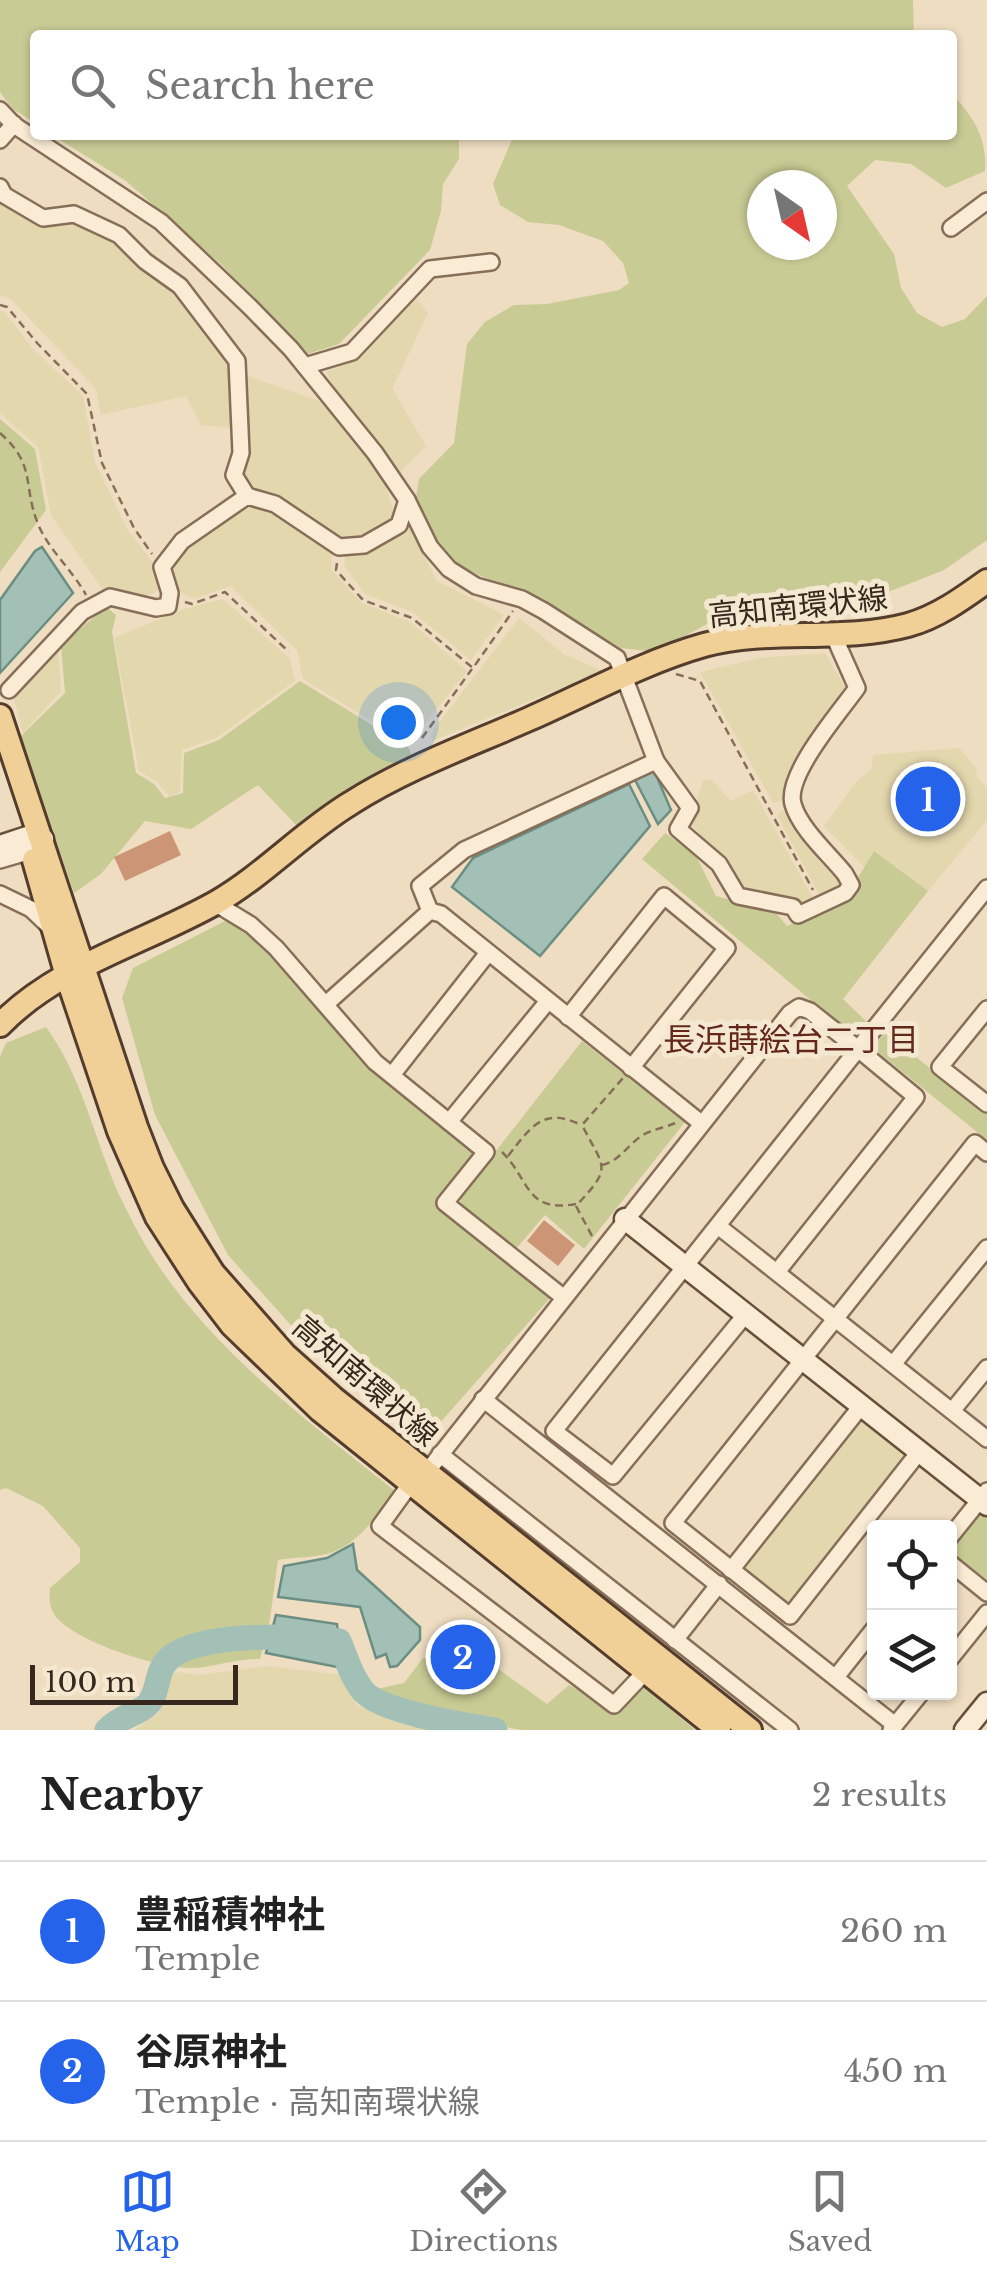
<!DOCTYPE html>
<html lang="en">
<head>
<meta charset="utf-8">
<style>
  :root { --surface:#fff; --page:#f6f6f6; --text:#222; --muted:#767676; --line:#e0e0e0; --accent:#2563eb }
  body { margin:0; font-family:"Libre Baskerville","Noto Sans JP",serif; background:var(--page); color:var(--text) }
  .controls { position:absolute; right:30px; bottom:30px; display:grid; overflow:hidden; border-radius:10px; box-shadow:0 2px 8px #0004 }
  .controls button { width:90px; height:90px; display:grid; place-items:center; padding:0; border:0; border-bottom:2px solid var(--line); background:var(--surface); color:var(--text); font:50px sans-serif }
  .compass { position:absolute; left:747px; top:170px; width:90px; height:90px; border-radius:50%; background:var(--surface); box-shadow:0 2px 8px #0004; rotate:146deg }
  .scale { position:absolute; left:30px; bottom:25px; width:208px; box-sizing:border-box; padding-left:10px; border:5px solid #36281d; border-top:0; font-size:28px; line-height:35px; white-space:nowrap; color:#36281d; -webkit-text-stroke:8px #f5e8d0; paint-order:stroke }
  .you { position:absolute; left:398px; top:722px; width:35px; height:35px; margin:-25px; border:8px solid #fff; border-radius:50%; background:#1a73e8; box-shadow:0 0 0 15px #1a73e833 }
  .badge { display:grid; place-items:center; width:65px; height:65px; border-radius:50%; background:var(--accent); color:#fff; font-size:32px; font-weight:700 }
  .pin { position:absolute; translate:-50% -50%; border:5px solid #fff; box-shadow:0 2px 10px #0006 }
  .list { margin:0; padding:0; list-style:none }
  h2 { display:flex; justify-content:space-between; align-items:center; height:130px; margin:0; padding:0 40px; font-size:42px }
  h2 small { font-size:32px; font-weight:400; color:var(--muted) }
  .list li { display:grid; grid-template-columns:65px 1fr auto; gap:30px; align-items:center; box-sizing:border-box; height:140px; padding:0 40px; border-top:2px solid var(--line) }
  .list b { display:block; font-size:38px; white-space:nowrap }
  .list p { margin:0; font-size:32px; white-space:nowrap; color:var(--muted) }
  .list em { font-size:32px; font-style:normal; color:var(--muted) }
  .icon { flex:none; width:55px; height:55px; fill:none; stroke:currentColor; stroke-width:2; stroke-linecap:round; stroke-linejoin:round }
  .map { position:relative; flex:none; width:987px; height:1730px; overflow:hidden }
  .search { position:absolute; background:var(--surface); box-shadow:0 2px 8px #0004; left:30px; right:30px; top:30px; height:110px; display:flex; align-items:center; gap:25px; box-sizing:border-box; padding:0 35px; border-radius:10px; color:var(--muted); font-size:38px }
  .sheet { height:410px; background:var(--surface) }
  nav { display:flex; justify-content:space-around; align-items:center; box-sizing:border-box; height:140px; border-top:2px solid var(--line); background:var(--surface); font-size:28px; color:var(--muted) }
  nav a { display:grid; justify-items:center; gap:5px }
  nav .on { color:var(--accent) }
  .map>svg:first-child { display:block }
</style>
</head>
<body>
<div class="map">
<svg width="987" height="1730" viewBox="0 0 987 1730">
  <rect width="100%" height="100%" fill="#eeddc1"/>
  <g fill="#e3d7ae">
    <polygon points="0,198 49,227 80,223 116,239 184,302 230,363 233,428 201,425 186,396 101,415 96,389 11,299 0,295"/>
    <polygon points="415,297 428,313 392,389 426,446 396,476 342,402 326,372 349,363"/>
    <polygon points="0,310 5,312 31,347 83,396 95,462 127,529 156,567 163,588 145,597 103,590 51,515 38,447 0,413"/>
    <polygon points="245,375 322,402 383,478 396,518 366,538 344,540 251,487 242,472 248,450"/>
    <polygon points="249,504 274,508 332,551 331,569 362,603 410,622 467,671 409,744 303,679 297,650 230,586 194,599 177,590 165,567 186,547"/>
    <polygon points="407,522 437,581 504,615 471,660 414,613 365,594 344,565 346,553 378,548"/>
    <polygon points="223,599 290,659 295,681 216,738 182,750 180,792 169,796 157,782 139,771 114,638 184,609"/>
    <polygon points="519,618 564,654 602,671 432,741 431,733"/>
    <polygon points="58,648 61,691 23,733 13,694 35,675"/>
    <polygon points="825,653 846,689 819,724 789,774 783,800 773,803 700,672 759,658"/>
    <polygon points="959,748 977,769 976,776 987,788 987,820 928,891 874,851 864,867 824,826 856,782 871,770 873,755"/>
    <polygon points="703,780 712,780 731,801 753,790 814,900 799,908 742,892 690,822"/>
    <polygon points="787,808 844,881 842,888 821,898 777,815"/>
    <polygon points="862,1416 907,1452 789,1601 781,1600 745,1574 743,1568"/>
    <polygon points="267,1666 342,1675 357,1706 422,1726 449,1730 134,1730 158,1714 170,1671 199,1675"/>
  </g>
  <g fill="#c9cb95" fill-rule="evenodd">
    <polygon points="0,0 913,0 914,35 35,35 35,123 13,109 0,92"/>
    <path d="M952 94C974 117 987 138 985 171L946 188 911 164 875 160 847 186 894 254 901 288 917 313 942 327 965 319 987 296V540L944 570 878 596 722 616 655 652 621 648 576 621 456 564 432 537 414 511 419 479 454 443 467 344 485 322 514 305 547 304 619 290 629 283 623 263 603 241 559 225 528 222 500 205 493 184 514 135H952ZM762 185H822V245H762Z"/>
    <polygon points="52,135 459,135 459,159 443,184 441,211 430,250 339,344 304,355 222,265 126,181"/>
    <polygon points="0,419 35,449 46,510 0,572"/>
    <polygon points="106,607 116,615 112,632 136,773 154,784 165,798 183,793 184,753 219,740 300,681 408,747 412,756 297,826 258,785 191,829 145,821 101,874 74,893 20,737 65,693 61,645"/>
    <polygon points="665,833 695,854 716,896 776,913 787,926 843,902 874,851 928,891 843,999 867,1022 855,1037 642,859"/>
    <polygon points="225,921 238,922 477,1153 438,1206 551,1297 423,1442 306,1342 228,1255 155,1115 122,998 133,968"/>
    <path d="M46 1027C77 1070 89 1117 107 1165 116 1191 130 1217 143 1241 203 1344 304 1418 395 1491 378 1514 361 1541 333 1552 317 1558 295 1557 278 1560L270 1619 260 1659C236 1658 213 1668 189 1668 156 1667 79 1643 57 1618 49 1608 49 1599 50 1588L80 1562V1548L43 1506 6 1488 0 1490V1057L6 1043Z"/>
    <polygon points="885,1032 987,1114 987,1140 873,1048"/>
    <polygon points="582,1041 685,1122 584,1249 545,1215 515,1250 462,1210 460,1197"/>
    <polygon points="981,1506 987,1511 987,1584 950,1555 950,1546"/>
    <polygon points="423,1658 443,1661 464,1677 483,1658 547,1704 569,1685 620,1710 644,1687 695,1730 521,1730 445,1715 383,1696 377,1689 404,1683"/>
  </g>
  <g fill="#a3c0b6" stroke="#6b8e83" stroke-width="2.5">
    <polygon points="42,547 73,593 0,673 0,600 35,551"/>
    <polygon points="654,770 671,810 658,824 634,778"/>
    <polygon points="629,784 650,826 540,956 452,887 473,858"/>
    <polygon points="353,1544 357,1570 420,1627 420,1640 397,1666 390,1667 386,1654 376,1658 360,1607 278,1597 284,1566 327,1558"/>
    <polygon points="276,1615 337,1624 342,1668 266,1653"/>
  </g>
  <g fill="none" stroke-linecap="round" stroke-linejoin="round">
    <path stroke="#a3c0b6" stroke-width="25" d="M107 1730C121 1716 135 1715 146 1706 159 1695 155 1676 165 1663 190 1630 301 1636 339 1641 346 1658 352 1678 364 1692 384 1713 466 1725 495 1730"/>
  </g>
  <g fill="#cc9576">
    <polygon points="936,792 938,803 920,806 919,795"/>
    <polygon points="170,831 181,855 125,881 114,857"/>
    <polygon points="544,1220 575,1245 558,1266 527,1241"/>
  </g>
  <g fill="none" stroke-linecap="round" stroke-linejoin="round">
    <g stroke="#876e58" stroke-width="20">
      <g id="street">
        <polyline points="0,110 14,125 161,222 250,307 291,349 375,453 407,500 430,547 449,569 476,586 522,599 544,611 617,658 656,761 464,850 420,886 430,911"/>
        <polyline points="0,140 14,124"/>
        <polyline points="0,187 4,195 43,218 74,214 119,235 145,261 180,286 237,361 241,453 234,475 247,496"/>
        <polyline points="951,228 987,201"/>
        <polyline points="305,366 352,352 430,269 491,262"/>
        <polyline points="9,690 82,612 110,597 156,608 168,606 170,593 162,567 182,541 247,496 275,504 339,547 364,545 399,525 407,500"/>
        <path d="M656 761 690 808 678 829 719 864 738 896 793 907 798 915 845 893 851 885 845 874C829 854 800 829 793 804 785 775 839 713 857 688L833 634"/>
        <polyline points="0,860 31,851 40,842"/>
        <polyline points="0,894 31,909 51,928"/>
        <polyline points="215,903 251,925 276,948 375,1062 486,1152 445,1203 563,1297"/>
        <polyline points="326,1004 430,911 441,914 701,1123"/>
        <polyline points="987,1009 940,1067 987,1104"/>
        <polyline points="568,1017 664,896 727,948 631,1068"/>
        <polyline points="392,1075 488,953"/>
        <polyline points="449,1122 548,1001"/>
        <polyline points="718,1226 987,1439"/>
        <polyline points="777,1272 916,1097 858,1049 987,888"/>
        <polyline points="894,1363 987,1248"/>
        <polyline points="483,1399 895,1725"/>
        <polyline points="952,1411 987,1368"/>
        <polyline points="919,1452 790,1616 673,1523 975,1143 987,1153"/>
        <polyline points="440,1454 790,1730"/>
        <polyline points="426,1473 790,1013 799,1007 810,1011 858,1049 554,1431 613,1476 746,1314"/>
        <polyline points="411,1483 380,1526 614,1705 646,1671"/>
        <polyline points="950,1537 987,1491"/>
        <polyline points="950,1563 987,1593"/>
        <polyline points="731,1570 862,1405"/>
        <polyline points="675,1640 719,1584"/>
        <polyline points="950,1659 987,1613"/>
        <polyline points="836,1677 874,1629"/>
        <polyline points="891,1730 922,1692"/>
      </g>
    </g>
    <g stroke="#684f3c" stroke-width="25">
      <g id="secondary">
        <polyline points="0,846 27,837 43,839"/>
        <polyline points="625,1219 987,1505"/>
        <polyline points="965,1730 987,1703"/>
      </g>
    </g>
    <g stroke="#543d2d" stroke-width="28">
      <g id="primary">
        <polyline points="0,716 136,1127 152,1168 172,1208 213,1273 285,1355 333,1398 750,1730"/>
        <polyline points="34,860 67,976 119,1131 157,1217 199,1282 232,1325 320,1410 719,1730"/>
        <path d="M0 1025C58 965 145 943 217 902 265 874 303 832 351 803 406 768 470 745 529 719 586 694 644 662 704 645 770 627 841 643 908 625 937 617 962 599 987 581"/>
      </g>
    </g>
    <g stroke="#876e58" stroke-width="2.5" stroke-dasharray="8 5" stroke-linecap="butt">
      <polyline points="0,305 7,307 38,344 87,394 102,463 134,528 152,554"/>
      <path d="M0 433C37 466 22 484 38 524 48 549 73 571 86 595"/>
      <polyline points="337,563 336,570 363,600 412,618 473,668 513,611"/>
      <polyline points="185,602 192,604 225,592 289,652"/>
      <polyline points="676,674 700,681 813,890"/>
      <polyline points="422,738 472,669"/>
      <path d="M502 1152C531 1181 525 1213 576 1204"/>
      <path d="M508 1156C531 1127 543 1106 581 1125"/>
      <path d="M602 1165C620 1161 627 1145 643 1135 653 1129 664 1128 675 1123"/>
      <path d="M592 1236 576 1206C613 1166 605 1170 582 1125L623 1078"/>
    </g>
    <use href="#street" stroke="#f9ebd4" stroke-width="15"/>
    <use href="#secondary" stroke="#f9ebd4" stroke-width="20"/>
    <use href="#primary" stroke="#f1d098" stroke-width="22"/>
  </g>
  <g text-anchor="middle" stroke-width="10" stroke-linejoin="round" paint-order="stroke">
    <g font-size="30" fill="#36281d" stroke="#f5e8d0">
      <text transform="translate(798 607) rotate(-6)" y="10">高知南環状線</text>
      <text transform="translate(365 1381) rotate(41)" y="10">高知南環状線</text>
    </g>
    <g font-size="32" fill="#63271c" stroke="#f5e8d0">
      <text x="791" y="1051">長浜蒔絵台二丁目</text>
    </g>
  </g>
</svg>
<div class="controls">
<button><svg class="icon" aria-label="locate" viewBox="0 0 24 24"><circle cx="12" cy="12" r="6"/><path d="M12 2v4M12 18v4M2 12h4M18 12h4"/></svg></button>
<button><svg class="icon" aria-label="layers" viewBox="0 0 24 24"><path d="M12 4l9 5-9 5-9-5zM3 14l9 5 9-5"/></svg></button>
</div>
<svg class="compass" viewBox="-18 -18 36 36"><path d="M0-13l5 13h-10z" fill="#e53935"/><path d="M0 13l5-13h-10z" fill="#767676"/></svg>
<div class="scale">100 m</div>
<div class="you"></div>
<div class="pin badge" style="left:928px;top:799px">1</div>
<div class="pin badge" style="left:463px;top:1657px">2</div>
<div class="search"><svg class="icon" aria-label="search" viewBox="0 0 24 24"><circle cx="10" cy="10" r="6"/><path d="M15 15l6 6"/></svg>Search here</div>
</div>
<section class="sheet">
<h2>Nearby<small>2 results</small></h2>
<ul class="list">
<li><span class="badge">1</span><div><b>豊稲積神社</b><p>Temple</p></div><em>260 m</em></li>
<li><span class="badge">2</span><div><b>谷原神社</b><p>Temple · 高知南環状線</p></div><em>450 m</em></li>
</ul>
</section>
<nav>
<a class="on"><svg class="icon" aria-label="map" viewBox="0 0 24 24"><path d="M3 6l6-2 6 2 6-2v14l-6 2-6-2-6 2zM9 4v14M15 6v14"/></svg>Map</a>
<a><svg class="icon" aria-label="directions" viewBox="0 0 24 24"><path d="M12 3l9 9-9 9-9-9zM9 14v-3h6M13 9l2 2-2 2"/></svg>Directions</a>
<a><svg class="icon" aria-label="saved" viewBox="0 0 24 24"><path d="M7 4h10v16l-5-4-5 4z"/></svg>Saved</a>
</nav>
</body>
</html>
